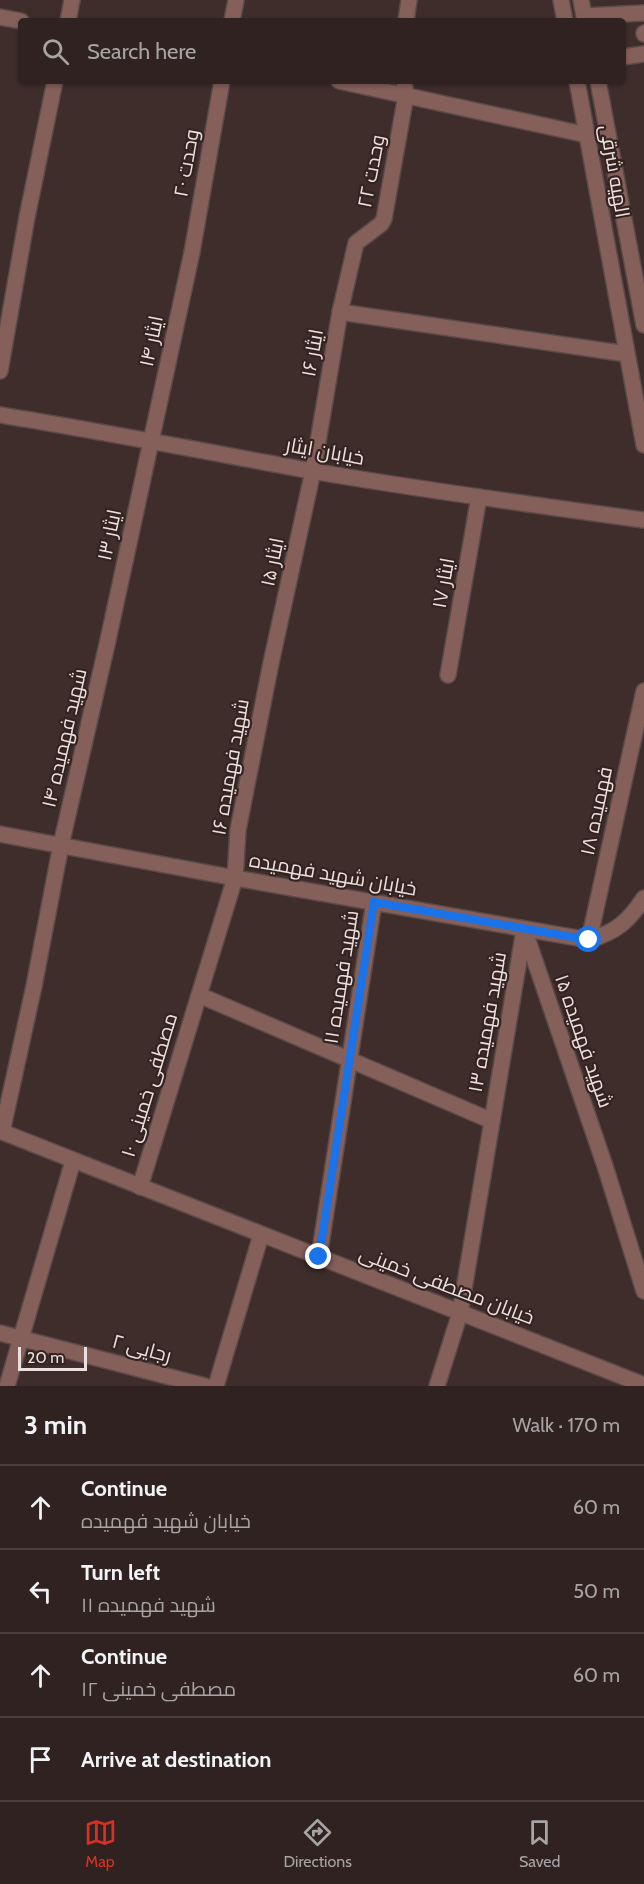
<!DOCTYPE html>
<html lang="en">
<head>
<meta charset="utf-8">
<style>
  :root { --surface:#2f2220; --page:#372a29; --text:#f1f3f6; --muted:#a7a4a5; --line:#4a3f3e; --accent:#d93025 }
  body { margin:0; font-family:Cabin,Cairo,sans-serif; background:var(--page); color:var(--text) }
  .scale { position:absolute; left:18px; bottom:15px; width:69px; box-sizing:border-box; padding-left:6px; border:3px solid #ece0de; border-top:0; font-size:16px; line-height:21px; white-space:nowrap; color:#ece0de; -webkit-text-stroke:4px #342321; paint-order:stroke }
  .stop { position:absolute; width:18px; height:18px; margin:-14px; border:4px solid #1a73e8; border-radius:50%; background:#fff }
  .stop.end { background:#1a73e8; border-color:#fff; box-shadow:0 2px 6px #0008 }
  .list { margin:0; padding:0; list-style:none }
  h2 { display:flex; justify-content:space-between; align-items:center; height:78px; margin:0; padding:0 24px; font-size:26px }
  h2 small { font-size:20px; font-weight:400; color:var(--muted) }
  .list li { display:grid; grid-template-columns:39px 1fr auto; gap:18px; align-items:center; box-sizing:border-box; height:84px; padding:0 24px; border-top:2px solid var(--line) }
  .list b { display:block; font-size:22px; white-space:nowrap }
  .list p { margin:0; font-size:20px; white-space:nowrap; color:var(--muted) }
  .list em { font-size:20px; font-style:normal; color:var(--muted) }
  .icon { flex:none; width:33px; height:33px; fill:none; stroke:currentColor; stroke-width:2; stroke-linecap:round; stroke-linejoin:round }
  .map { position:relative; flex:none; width:644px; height:1386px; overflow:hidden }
  .search { position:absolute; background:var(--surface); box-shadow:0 2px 4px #0004; left:18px; right:18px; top:18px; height:66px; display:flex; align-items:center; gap:15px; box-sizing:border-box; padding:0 21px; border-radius:6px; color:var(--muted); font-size:22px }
  .sheet { height:414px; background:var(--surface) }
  nav { display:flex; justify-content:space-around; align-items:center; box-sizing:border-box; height:84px; border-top:2px solid var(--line); background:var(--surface); font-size:16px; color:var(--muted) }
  nav a { display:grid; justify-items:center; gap:3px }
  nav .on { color:var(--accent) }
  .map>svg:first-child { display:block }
</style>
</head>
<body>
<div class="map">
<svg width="644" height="1386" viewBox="0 0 644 1386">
  <rect width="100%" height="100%" fill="#3f2d2b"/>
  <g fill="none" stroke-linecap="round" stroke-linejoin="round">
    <g stroke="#5b4a48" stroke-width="18">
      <g id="minor">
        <polyline points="561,0 565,21"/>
        <polyline points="581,0 585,21"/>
        <polyline points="584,16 644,13"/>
        <polyline points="0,17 21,21"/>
        <polyline points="68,21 72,0"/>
        <polyline points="232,21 236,0"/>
        <polyline points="406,21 409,0"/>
        <polyline points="644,33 644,34"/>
        <polyline points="623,57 644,54"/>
        <polyline points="339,81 587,135"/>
        <polyline points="577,81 644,445"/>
        <polyline points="598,81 644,325"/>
        <polyline points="340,312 627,354"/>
        <polyline points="0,371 27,217 55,81"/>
        <path d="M0 415C104 432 208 452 312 471 422 490 533 505 644 520"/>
        <polyline points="448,675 479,497"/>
        <path d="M0 834 235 878 589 940C616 932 628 922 644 898"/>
        <polyline points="525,932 605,1166 644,1291"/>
        <polyline points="589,940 644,691"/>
        <polyline points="199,995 492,1121"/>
        <polyline points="0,1131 644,1385"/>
        <polyline points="2,1132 34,986 61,845 108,640 192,252 222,81"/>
        <polyline points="140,1187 235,878 238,830 271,663 313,471 340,312 356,243 381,224 384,219 406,95 404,81"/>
        <polyline points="319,1257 374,902"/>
        <polyline points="0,1333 205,1386"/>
        <polyline points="7,1386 73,1161"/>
        <polyline points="216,1386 261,1235"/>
        <polyline points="437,1386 460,1313 524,930"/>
      </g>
    </g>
    <use href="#minor" stroke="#85605b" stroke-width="15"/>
  </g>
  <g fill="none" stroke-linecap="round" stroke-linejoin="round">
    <polyline stroke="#1a73e8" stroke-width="8" points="319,1257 374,902 589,940"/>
  </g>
  <g text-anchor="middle" stroke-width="4.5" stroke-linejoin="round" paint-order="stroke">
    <g font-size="20" fill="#ece0de" stroke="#342321">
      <text transform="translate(186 163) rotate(-80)" y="7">وحدت ۲۰</text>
      <text transform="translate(371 171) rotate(-79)" y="7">وحدت ۲۲</text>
      <text transform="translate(615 171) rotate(80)" y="7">الهیه شرقی</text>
      <text transform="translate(151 341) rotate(-78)" y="7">ایثار ۱۴</text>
      <text transform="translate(312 353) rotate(-80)" y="7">ایثار ۱۶</text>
      <text transform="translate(325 451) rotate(10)" y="7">خیابان ایثار</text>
      <text transform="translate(109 535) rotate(-78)" y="7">ایثار ۱۳</text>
      <text transform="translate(272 562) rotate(-78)" y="7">ایثار ۱۵</text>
      <text transform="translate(443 583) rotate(-80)" y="7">ایثار ۱۷</text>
      <text transform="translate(64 738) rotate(-77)" y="7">شهید فهمیده ۱۴</text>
      <text transform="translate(230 767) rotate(-80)" y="7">شهید فهمیده ۱۶</text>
      <text transform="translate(596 811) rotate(-78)" y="7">فهمیده ۱۸</text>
      <text transform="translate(333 874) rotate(10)" y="7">خیابان شهید فهمیده</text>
      <text transform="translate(341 977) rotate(-81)" y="7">شهید فهمیده ۱۱</text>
      <text transform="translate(487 1022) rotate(-80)" y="7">شهید فهمیده ۱۳</text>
      <text transform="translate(584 1041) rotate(71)" y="7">شهید فهمیده ۱۵</text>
      <text transform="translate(149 1085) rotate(-73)" y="7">مصطفی خمینی ۱۰</text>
      <text transform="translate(447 1285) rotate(21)" y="7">خیابان مصطفی خمینی</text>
      <text transform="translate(142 1348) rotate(15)" y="7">رجایی ۲</text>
    </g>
  </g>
</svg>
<div class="scale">20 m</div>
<div class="stop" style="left:589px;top:940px"></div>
<div class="stop end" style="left:319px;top:1257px"></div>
<div class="search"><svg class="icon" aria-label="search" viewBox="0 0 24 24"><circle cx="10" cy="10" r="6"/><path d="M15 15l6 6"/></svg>Search here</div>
</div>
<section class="sheet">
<h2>3 min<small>Walk · 170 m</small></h2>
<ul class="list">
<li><svg class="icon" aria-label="ahead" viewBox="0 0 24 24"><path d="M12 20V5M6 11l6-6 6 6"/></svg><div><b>Continue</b><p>خیابان شهید فهمیده</p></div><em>60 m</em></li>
<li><svg class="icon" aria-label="left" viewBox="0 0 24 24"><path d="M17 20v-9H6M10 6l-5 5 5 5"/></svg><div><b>Turn left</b><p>شهید فهمیده ۱۱</p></div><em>50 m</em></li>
<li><svg class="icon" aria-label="ahead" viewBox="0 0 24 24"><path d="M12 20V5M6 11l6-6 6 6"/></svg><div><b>Continue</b><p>مصطفی خمینی ۱۲</p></div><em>60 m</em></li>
<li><svg class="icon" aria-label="arrive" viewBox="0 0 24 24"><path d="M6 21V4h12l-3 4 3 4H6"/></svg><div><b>Arrive at destination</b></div></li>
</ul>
</section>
<nav>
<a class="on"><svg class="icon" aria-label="map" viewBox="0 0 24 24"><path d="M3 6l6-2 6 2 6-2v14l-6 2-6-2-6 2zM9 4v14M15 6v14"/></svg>Map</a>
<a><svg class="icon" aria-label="directions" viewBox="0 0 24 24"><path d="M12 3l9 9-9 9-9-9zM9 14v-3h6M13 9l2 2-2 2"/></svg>Directions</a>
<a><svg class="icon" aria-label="saved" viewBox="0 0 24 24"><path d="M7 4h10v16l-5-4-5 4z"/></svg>Saved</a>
</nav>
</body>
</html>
